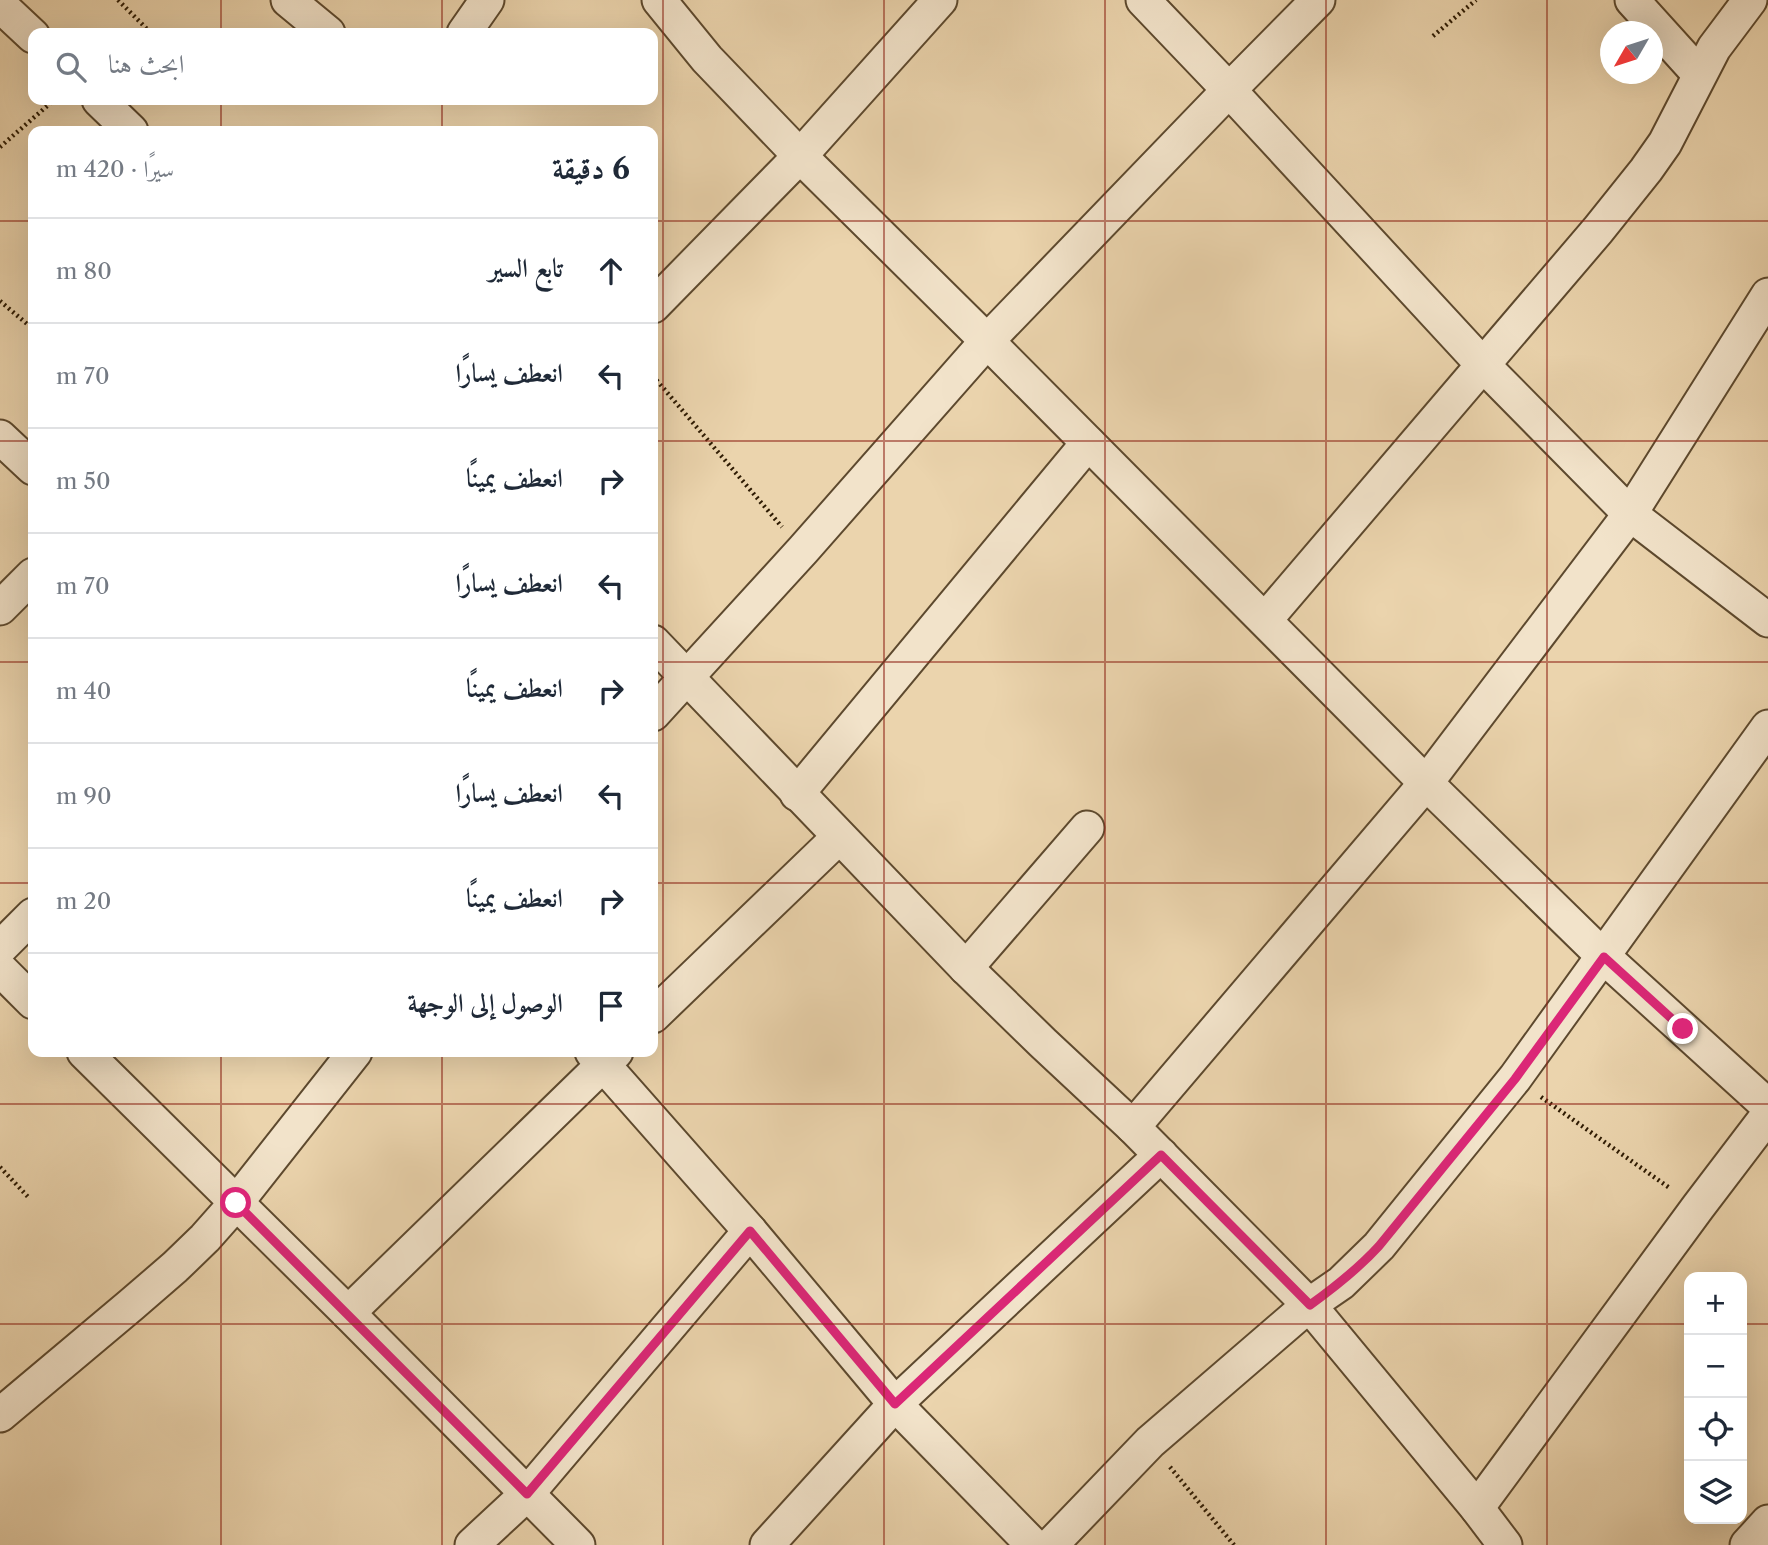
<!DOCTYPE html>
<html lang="ar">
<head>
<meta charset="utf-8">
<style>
  :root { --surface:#fff; --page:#f6f6f7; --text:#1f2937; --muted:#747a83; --line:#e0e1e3 }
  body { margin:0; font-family:"Libre Caslon Text",Amiri,serif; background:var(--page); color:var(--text); direction:rtl }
  .controls { position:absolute; right:21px; bottom:21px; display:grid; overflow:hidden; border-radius:14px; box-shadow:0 7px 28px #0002 }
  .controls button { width:63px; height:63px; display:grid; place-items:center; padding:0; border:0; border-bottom:2px solid var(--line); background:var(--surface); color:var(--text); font:35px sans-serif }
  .compass { position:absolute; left:1600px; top:21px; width:63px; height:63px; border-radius:50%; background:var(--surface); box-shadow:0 7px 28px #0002; rotate:231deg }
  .stop { position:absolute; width:21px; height:21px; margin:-16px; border:5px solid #db2777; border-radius:50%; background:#fff }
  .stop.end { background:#db2777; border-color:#fff; box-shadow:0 2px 7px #0008 }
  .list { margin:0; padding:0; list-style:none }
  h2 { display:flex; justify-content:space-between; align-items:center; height:91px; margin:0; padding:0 28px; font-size:30px }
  h2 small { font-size:23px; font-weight:400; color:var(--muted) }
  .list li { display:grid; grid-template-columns:46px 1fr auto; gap:21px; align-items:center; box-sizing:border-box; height:105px; padding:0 28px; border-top:2px solid var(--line) }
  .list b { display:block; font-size:26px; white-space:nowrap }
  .list em { font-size:23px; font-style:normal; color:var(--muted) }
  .icon { flex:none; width:38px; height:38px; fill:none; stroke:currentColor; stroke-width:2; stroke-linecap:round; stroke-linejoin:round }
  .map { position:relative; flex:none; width:1768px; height:1545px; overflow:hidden; direction:ltr }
  .search { position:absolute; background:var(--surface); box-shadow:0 7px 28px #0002; left:28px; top:28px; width:630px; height:77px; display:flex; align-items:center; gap:18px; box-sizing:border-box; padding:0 24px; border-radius:14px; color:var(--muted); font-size:26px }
  .panel { position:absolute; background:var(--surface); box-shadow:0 7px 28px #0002; left:28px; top:126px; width:630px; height:931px; border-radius:14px; direction:rtl }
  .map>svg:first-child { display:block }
</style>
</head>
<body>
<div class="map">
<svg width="1768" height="1545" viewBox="0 0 1768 1545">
  <rect width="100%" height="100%" fill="#ebd4ad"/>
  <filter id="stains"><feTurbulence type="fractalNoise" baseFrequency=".00286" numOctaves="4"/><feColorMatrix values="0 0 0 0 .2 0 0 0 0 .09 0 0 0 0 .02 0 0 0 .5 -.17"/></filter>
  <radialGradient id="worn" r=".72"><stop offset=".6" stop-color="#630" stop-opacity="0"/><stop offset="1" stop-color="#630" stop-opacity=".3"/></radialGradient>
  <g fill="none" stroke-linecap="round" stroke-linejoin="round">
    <g stroke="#5d492e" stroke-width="37">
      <g id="minor">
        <polyline points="288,0 328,33"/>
        <polyline points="659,0 707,59 800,156 987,341 1426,783 1604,957 1768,1106"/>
        <polyline points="1143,0 1229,90 1483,365 1630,514 1768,620"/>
        <polyline points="1632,0 1699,74"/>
        <polyline points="0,5 33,36"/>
        <polyline points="464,33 487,0"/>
        <polyline points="99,100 131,131"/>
        <polyline points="653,306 800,156 940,0"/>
        <polyline points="0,437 33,468"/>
        <polyline points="0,608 33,575"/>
        <polyline points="1265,620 1598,230 1646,170 1665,143 1714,48 1750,0"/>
        <polyline points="653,642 966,968 1043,1043 1133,1127 1309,1305 1477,1508 1505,1545"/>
        <polyline points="653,714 803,550 987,341 1229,90 1318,0"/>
        <polyline points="797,794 1088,443"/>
        <polyline points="0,948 33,915"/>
        <polyline points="966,968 1087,828"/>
        <polyline points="0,969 33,1002"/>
        <polyline points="653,1016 839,837"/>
        <polyline points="84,1052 348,1313 578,1545"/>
        <polyline points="592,1052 750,1231 895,1404 1033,1545"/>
        <polyline points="1133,1127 1426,783 1630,514 1768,295"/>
        <polyline points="348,1313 616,1052"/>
        <polyline points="0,1415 131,1305 175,1267 205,1238 236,1203 355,1052"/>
        <polyline points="1477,1508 1698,1207 1768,1115"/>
        <polyline points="472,1545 527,1494 750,1231"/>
        <polyline points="767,1545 895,1404 1161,1155"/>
        <polyline points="1051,1545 1150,1442 1309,1305 1341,1283 1379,1246 1515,1078 1768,727"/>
        <polyline points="1747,1545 1768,1522"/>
      </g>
    </g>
    <g stroke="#2e1b03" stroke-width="4.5" stroke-dasharray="2 3.5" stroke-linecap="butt">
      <polyline points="118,0 151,33"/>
      <polyline points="1433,36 1476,0"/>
      <polyline points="0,147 54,100"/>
      <polyline points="0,301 33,329"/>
      <polyline points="653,376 782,527"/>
      <polyline points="1541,1097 1671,1189"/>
      <polyline points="0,1167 29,1198"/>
      <polyline points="1170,1467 1234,1545"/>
    </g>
    <use href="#minor" stroke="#f2e3ca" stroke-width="33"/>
  </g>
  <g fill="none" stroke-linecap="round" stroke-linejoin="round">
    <path stroke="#db2777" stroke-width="9" d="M236 1203 527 1494 750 1231 895 1404 1161 1155 1310 1305C1335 1287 1358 1269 1379 1246L1515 1079 1604 957 1683 1029"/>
  </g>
  <path fill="none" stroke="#8f2418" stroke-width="2" stroke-opacity="0.55" d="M221 0V33M442 0V33M663 0V1545M884 0V1545M1105 0V1545M1326 0V1545M1547 0V1545M221 100V131M442 100V131M0 221H33M653 221H1768M0 441H33M653 441H1768M0 662H33M653 662H1768M0 883H33M653 883H1768M221 1052V1545M442 1052V1545M0 1104H1768M0 1324H1689M1742 1324H1768"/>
  <rect width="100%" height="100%" filter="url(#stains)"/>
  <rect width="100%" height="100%" fill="url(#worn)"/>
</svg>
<div class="controls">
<button>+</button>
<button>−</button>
<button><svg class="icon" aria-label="locate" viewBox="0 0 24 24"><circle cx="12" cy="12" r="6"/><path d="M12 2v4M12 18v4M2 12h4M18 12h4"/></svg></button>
<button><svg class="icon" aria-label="layers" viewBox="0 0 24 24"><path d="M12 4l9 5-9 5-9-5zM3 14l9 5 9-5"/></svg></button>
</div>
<svg class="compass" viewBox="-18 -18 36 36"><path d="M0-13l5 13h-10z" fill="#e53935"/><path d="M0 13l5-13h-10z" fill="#747a83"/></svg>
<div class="stop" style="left:236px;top:1203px"></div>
<div class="stop end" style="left:1683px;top:1029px"></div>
<div class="search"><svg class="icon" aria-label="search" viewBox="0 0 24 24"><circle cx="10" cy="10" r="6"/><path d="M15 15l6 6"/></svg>ابحث هنا</div>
<section class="panel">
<h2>6 دقيقة<small>سيرًا · 420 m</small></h2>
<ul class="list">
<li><svg class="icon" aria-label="ahead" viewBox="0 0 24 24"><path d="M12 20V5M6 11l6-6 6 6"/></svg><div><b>تابع السير</b></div><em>80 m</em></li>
<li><svg class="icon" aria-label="left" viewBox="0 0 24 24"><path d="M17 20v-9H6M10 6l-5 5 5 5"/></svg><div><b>انعطف يسارًا</b></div><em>70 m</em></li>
<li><svg class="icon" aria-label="right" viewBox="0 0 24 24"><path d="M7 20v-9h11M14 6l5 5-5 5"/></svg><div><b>انعطف يمينًا</b></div><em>50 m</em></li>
<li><svg class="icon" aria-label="left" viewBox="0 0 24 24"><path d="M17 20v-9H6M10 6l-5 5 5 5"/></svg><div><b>انعطف يسارًا</b></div><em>70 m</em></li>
<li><svg class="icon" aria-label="right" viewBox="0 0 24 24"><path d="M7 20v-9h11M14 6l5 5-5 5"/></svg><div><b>انعطف يمينًا</b></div><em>40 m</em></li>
<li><svg class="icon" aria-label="left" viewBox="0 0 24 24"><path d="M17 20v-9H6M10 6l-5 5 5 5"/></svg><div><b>انعطف يسارًا</b></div><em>90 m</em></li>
<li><svg class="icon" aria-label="right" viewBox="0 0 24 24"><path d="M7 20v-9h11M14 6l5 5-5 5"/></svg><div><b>انعطف يمينًا</b></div><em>20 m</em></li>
<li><svg class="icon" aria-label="arrive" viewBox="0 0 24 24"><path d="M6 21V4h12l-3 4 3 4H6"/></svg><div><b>الوصول إلى الوجهة</b></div></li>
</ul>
</section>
</div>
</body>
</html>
